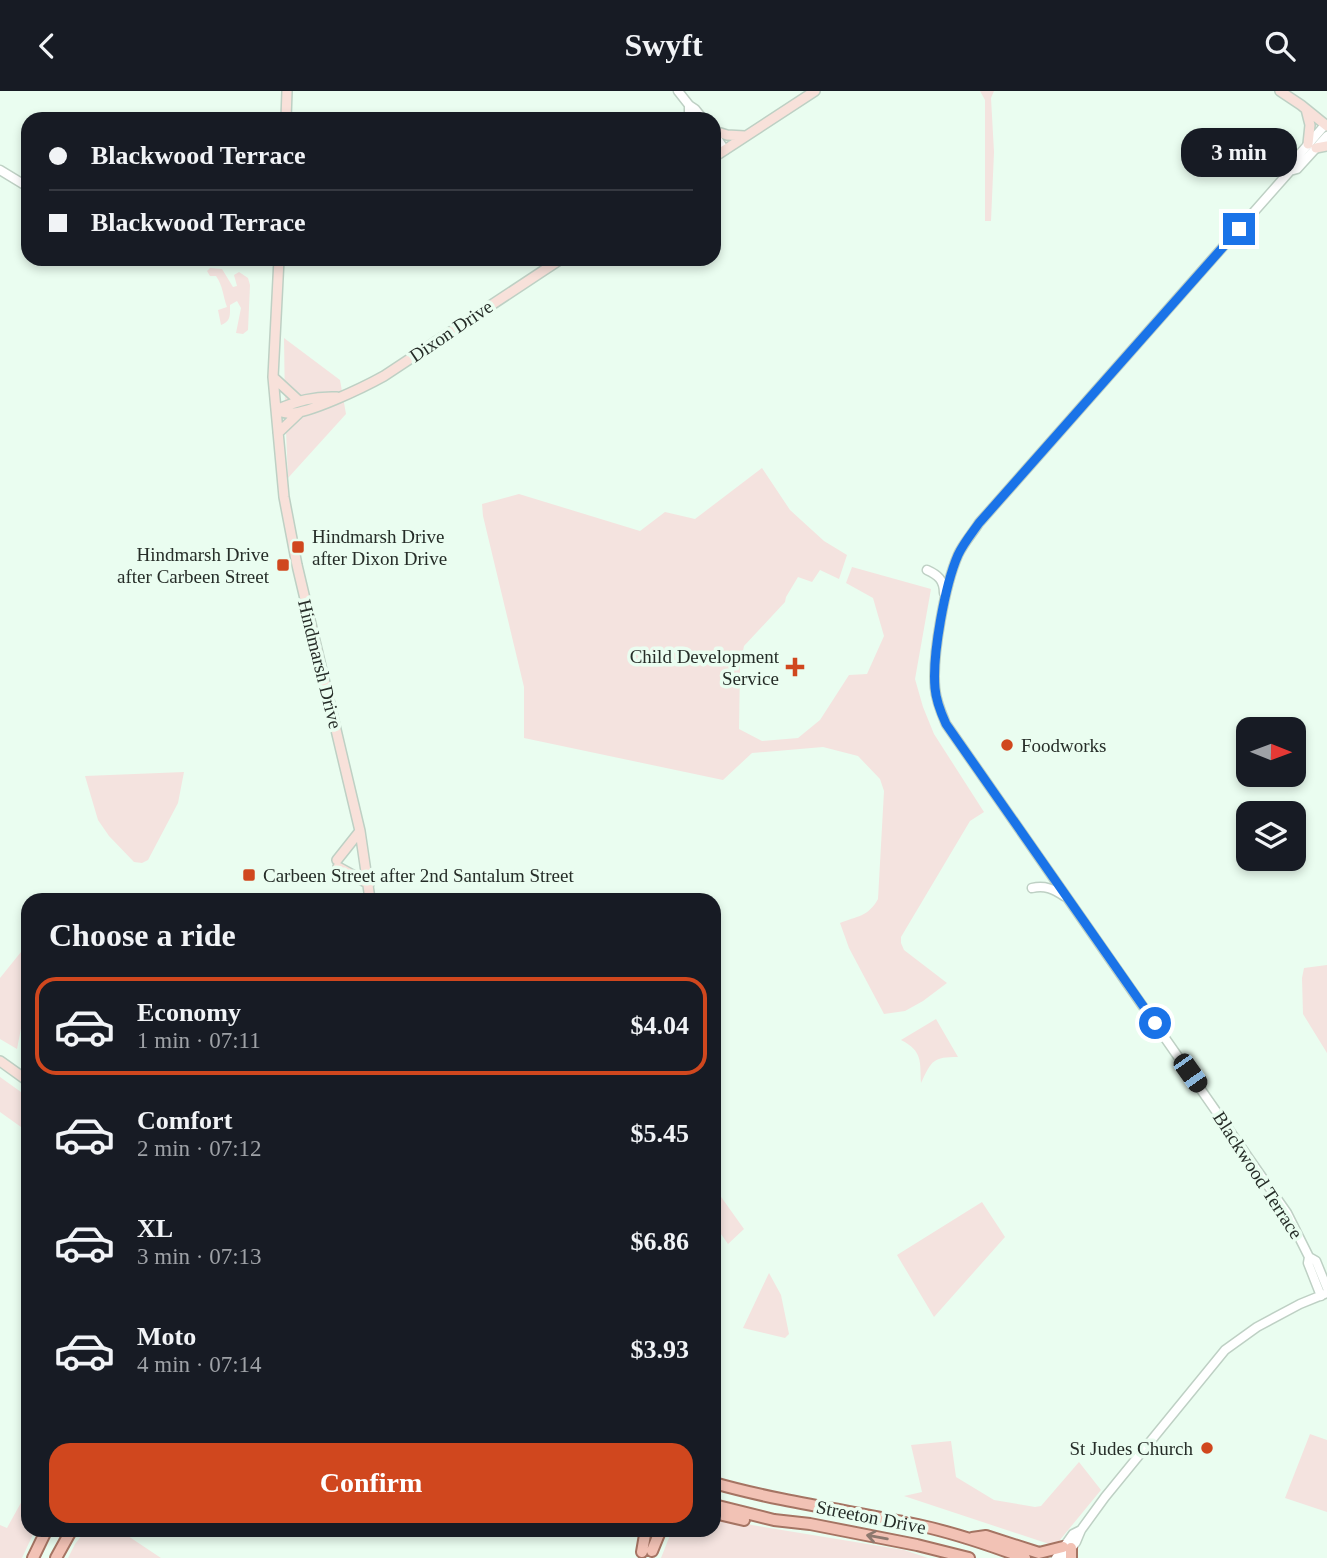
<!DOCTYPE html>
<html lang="en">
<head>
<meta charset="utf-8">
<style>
  :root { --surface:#171b24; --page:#242831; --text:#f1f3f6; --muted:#9ea1a6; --line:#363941; --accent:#d0471e }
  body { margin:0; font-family:Georgia,serif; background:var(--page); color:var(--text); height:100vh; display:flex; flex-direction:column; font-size:26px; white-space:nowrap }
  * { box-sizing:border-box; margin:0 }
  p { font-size:23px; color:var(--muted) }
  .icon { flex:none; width:38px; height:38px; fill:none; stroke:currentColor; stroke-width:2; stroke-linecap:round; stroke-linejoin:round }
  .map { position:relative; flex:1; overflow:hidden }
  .panel { position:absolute; left:21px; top:802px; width:700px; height:644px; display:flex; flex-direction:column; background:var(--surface); border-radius:21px; box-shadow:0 4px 10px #0003 }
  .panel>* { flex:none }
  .top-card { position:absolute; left:21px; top:21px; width:700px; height:154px; border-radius:21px; box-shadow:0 4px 10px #0003; display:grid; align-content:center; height:154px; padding:0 28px; background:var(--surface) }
  .needle { width:46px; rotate:91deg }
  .fabs { position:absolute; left:1236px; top:626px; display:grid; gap:14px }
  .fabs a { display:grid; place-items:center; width:70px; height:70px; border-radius:14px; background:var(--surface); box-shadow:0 4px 10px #0003; font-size:35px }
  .end { position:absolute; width:32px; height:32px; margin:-16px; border:9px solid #1a73e8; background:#fff; box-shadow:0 0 0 4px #fff }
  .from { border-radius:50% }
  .bubble { position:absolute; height:49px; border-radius:21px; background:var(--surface); box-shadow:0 4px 10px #0003; font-size:23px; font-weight:700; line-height:49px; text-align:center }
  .car { position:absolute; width:21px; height:42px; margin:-21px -10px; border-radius:9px; box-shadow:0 0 5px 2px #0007; background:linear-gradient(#222 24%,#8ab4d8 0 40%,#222 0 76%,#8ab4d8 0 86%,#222 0) }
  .top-card b { display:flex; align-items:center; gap:24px; height:66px; font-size:26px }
  .top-card b+b { border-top:2px solid var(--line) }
  .top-card i { width:18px; height:18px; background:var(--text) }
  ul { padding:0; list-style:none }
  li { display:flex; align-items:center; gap:21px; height:98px; margin:0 14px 10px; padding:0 14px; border:4px solid transparent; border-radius:21px }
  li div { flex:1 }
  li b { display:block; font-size:26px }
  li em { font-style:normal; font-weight:700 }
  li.on { border-color:var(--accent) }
  li>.icon { width:63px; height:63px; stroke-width:1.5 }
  h2 { padding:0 28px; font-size:32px; line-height:84px }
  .button { display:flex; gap:14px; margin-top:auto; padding:14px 28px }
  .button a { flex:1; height:80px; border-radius:21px; background:var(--accent); color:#fff; font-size:28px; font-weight:700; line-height:80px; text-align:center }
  header { display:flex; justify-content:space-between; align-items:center; height:91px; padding:0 28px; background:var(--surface); font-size:32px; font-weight:700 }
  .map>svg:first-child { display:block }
</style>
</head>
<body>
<header><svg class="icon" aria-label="back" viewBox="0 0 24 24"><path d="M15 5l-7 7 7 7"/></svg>Swyft<svg class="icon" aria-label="search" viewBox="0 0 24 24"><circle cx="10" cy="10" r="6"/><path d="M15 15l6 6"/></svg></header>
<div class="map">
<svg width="1327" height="1467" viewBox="0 0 1327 1467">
  <rect width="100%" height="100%" fill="#eafdf0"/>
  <path fill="#f4e3df" d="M 980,0 L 994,0 L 991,7 L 994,61 L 991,130 L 985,130 L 985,9 Z
    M 210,177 L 222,178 L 233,196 L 237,195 L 234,184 L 239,181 L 248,187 L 250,194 L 248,239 L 243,243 L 236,242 L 241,217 L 237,210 L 230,214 C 230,224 231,230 221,234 L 218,219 L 227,216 C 223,205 223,195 216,185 L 210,185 L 207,180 Z
    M 284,247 L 340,289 L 346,323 L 288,387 L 285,317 Z
    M 762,377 L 790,419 L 824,450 L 847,464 L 839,488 L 820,479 L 812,491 L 798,486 L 786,506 L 785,511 L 744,555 L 740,575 L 739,638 L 762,650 L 798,647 L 820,629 L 849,584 L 867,583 L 884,545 L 873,507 L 846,492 L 852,476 L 931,498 L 915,588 L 923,616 L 934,643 L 984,721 L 970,730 L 901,846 L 901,852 L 904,859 L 947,892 L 923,910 L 905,920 L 884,923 L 849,857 L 840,832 C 857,825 868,826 878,808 L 884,700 L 880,688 L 858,665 L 823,656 L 752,662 L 723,689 L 524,647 L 524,596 L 483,425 L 482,413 L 519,403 L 640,440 L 665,421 L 695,428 Z
    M 184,681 L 178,712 L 148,769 L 142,772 L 134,771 L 109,745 L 98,729 L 85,685 Z
    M 25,856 L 28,858 L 28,916 L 24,922 L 17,958 L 0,948 L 0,887 Z
    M 1327,874 L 1327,962 L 1303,923 L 1302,887 L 1304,877 Z
    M 936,928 L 958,966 C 933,966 932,969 921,992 C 920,971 923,960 901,949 Z
    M 0,986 L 28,1006 L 28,1041 L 0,1021 Z
    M 714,1096 L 744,1138 L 728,1153 L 714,1133 Z
    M 982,1111 L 1005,1146 L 934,1226 L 897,1164 Z
    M 769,1182 L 781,1204 L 789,1243 L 785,1247 L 743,1237 Z
    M 1310,1343 L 1327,1349 L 1327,1421 L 1285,1407 Z
    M 951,1350 L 956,1386 L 994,1409 L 1035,1416 L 1041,1415 L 1079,1371 L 1101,1399 L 1055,1455 L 904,1405 L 922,1401 L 911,1354 Z
    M 28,1399 L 28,1438 L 35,1439 L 22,1467 L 0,1467 L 0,1434 L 7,1437 Z
    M 714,1424 L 752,1434 L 904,1459 L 928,1467 L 661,1467 L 672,1439 L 714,1438 Z
    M 86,1439 L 119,1439 L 161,1467 L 68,1467 L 75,1453 Z"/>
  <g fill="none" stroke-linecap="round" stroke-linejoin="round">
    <defs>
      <path id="tertiary" d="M 678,0 L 689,14 L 695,18 L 703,28
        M 689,14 L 689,23 L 693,28
        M 714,43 L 725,59
        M 1327,45 L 1297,78 L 1290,80 L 979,432 C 972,443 963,453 958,464 C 945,494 932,564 935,597 C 936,610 941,621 946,633 L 1287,1122 L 1309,1166 L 1316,1170 L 1327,1197
        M 0,79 L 28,96
        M 1290,80 L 1291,73 L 1325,34
        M 927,479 C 938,484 944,489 944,502
        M 1032,797 C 1045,794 1053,798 1064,805
        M 1309,1166 L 1308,1172 L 1321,1205
        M 1056,1467 L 1073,1443 L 1081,1439
        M 1064,1467 L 1076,1451 L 1081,1439 L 1105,1406 L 1225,1259 L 1257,1236 L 1300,1213 L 1327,1202"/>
      <path id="secondary" d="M 1280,0 L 1301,14 L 1327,35
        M 1306,18 L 1310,34 L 1308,53
        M 286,28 L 287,0
        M 714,40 L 727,44 L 745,45
        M 1316,57 L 1327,55
        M 714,66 L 815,0
        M 279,168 L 273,286 L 284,406 L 297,474 L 360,740 L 370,808
        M 273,286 L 299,310
        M 276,319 C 279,320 283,322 287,322 C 305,325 366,295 384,285 L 561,168
        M 276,319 C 297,310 314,305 337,306
        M 278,342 L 299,322
        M 337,769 L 360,740
        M 338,776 L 369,793
        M 0,970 L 28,990"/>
      <path id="primary" d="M 714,1392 C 781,1411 850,1420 918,1434 C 955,1442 990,1454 1025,1467
        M 714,1414 L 774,1429 L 810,1433 L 917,1454 L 969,1467
        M 714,1422 L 744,1429
        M 972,1447 L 986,1445 L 1039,1462 L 1063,1456
        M 652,1460 L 661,1438
        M 642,1461 L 646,1438
        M 33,1467 L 47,1438
        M 56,1467 L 72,1438
        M 1071,1467 L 1071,1457"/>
    </defs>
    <use href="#tertiary" stroke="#bed0c4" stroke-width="11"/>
    <use href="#secondary" stroke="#bed0c4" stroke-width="12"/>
    <use href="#primary" stroke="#a57463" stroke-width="14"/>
    <use href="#tertiary" stroke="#fff" stroke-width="8"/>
    <use href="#secondary" stroke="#f8e1da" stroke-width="9"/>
    <use href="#primary" stroke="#f2c2b5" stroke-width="10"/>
  </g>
  <defs><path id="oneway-shaft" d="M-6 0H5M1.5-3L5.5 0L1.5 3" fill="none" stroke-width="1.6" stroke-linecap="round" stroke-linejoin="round" transform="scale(1.75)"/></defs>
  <use stroke="#8c786e" href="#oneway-shaft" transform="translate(877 1446) rotate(-170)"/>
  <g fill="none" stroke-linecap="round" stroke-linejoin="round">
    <path stroke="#1a73e8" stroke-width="9" d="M 1155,932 L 946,633 C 941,622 936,610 935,597 C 932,564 945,494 958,464 C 963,453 972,442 979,432 L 1239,138"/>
  </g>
  <g fill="#d0471e" stroke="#eafdf0" stroke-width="2.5">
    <rect x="291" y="449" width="14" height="14" rx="3.5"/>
    <rect x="276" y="467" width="14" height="14" rx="3.5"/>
    <path d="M791.5 565.5h7v7h7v7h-7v7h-7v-7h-7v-7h7z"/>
    <circle cx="1007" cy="654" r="7"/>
    <rect x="242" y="777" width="14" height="14" rx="3.5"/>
    <circle cx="1207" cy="1357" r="7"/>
  </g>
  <g text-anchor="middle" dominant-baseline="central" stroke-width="7" stroke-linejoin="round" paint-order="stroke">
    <g font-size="19" fill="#262d28" stroke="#eafdf0">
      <text transform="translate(451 240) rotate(-34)">Dixon Drive</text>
      <text transform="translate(320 573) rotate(76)">Hindmarsh Drive</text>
      <text transform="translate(1258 1084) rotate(57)">Blackwood Terrace</text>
      <text transform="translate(871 1426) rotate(11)">Streeton Drive</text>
    </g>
    <g font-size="19" fill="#262d28" stroke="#eafdf0" text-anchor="start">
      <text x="312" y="445">Hindmarsh Drive<tspan x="312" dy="22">after Dixon Drive</tspan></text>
      <text x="269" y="463" text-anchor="end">Hindmarsh Drive<tspan x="269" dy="22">after Carbeen Street</tspan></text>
      <text x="779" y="565" text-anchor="end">Child Development<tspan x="779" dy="22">Service</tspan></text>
      <text x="1021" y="654">Foodworks</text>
      <text x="263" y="784">Carbeen Street after 2nd Santalum Street</text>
      <text x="1193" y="1357" text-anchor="end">St Judes Church</text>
    </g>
  </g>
</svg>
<div class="fabs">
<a><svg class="needle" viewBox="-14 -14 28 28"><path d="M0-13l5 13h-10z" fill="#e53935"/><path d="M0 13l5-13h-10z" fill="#9ea1a6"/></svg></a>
<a><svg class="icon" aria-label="layers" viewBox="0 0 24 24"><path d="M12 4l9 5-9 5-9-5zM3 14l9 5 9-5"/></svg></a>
</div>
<i class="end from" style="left:1155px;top:932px"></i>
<i class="end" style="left:1239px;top:138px"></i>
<div class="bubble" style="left:1181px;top:37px;width:116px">3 min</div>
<i class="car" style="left:1190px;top:982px;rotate:145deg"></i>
<div class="top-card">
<b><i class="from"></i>Blackwood Terrace</b>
<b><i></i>Blackwood Terrace</b>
</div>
<section class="panel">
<h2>Choose a ride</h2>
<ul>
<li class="on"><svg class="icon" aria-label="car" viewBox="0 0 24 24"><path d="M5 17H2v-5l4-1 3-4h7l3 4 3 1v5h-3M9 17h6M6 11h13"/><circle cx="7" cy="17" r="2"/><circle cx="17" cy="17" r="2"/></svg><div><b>Economy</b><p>1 min · 07:11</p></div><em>$4.04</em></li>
<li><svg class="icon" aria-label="car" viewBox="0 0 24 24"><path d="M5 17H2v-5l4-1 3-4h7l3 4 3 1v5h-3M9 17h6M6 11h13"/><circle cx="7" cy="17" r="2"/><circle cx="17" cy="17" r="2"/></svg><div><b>Comfort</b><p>2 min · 07:12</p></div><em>$5.45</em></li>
<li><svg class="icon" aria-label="car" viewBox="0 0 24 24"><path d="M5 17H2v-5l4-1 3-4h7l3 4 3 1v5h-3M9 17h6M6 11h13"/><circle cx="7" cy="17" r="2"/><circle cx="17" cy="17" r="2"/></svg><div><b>XL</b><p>3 min · 07:13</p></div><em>$6.86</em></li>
<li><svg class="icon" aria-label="car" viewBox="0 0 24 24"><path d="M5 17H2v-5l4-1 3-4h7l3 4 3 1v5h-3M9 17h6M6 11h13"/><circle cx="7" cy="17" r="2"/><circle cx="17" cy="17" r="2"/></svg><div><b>Moto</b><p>4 min · 07:14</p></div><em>$3.93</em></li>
</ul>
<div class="button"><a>Confirm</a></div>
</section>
</div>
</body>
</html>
